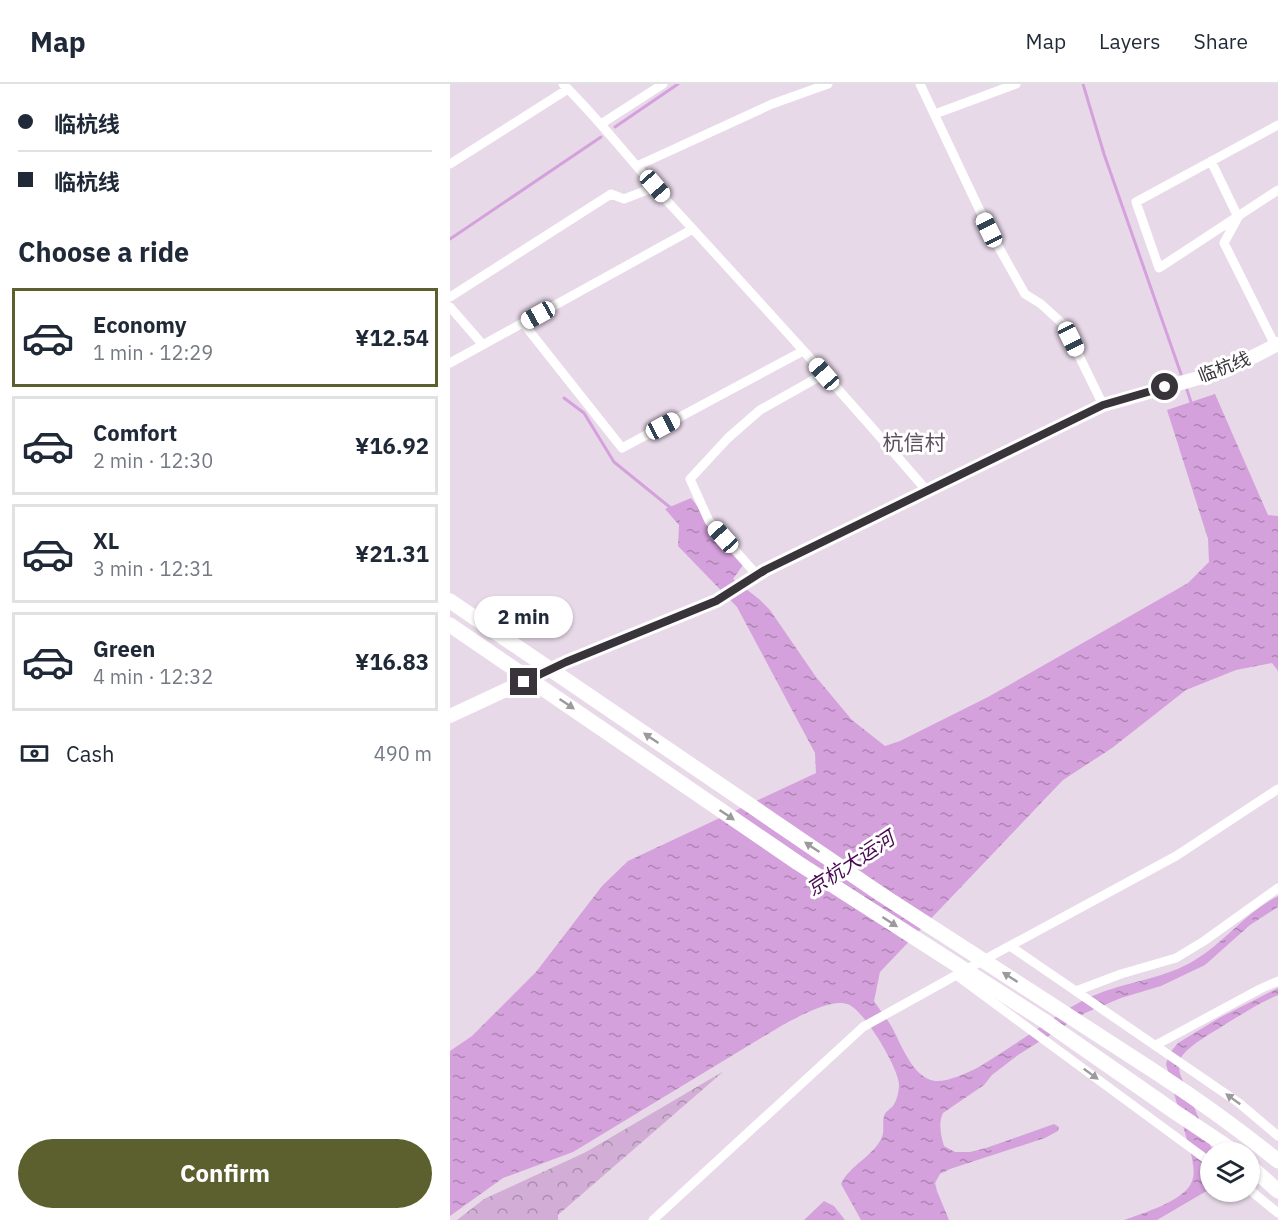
<!DOCTYPE html>
<html lang="en">
<head>
<meta charset="utf-8">
<style>
  :root { --surface:#fff; --page:#f6f6f7; --text:#1f2937; --muted:#747a83; --line:#e0e1e3; --accent:#5c602e }
  body { margin:0; font-family:"IBM Plex Sans","Noto Sans SC",sans-serif; background:var(--page); color:var(--text); height:100vh; display:flex; flex-direction:column; font-size:22px; white-space:nowrap }
  * { box-sizing:border-box; margin:0 }
  p { font-size:20px; color:var(--muted) }
  .icon { flex:none; width:33px; height:33px; fill:none; stroke:currentColor; stroke-width:2; stroke-linecap:round; stroke-linejoin:round }
  .map { position:relative; flex:1; overflow:hidden }
  .panel { display:flex; flex-direction:column; background:var(--surface); width:450px }
  .panel>* { flex:none }
  .hud { display:grid; align-content:center; height:132px; padding:0 18px; background:var(--surface) }
  .fabs { position:absolute; left:750px; top:1058px; display:grid; gap:12px }
  .fabs a { display:grid; place-items:center; width:60px; height:60px; border-radius:50%; background:var(--surface); box-shadow:0 2px 4px #0004; font-size:30px }
  .end { position:absolute; width:27px; height:27px; margin:-14px; border:8px solid #39343a; background:#fff; box-shadow:0 0 0 3px #fff }
  .from { border-radius:50% }
  .bubble { position:absolute; height:42px; border-radius:21px; background:var(--surface); box-shadow:0 2px 4px #0004; font-size:20px; font-weight:700; line-height:42px; text-align:center }
  .car { position:absolute; width:18px; height:36px; margin:-18px -9px; border-radius:8px; box-shadow:0 0 4px 2px #0007; background:linear-gradient(#fff 24%,#345 0 40%,#fff 0 76%,#345 0 86%,#fff 0) }
  .hud b { display:flex; align-items:center; gap:21px; height:57px; font-size:22px }
  .hud b+b { border-top:2px solid var(--line) }
  .hud i { width:15px; height:15px; background:var(--text) }
  ul { padding:0; list-style:none }
  li { display:flex; align-items:center; gap:18px; height:99px; margin:0 12px 9px; padding:0 6px; border:3px solid var(--line); border-radius:0px }
  li div { flex:1 }
  li b { display:block; font-size:22px }
  li em { font-style:normal; font-weight:700 }
  li.active { border-color:var(--accent) }
  li>.icon { width:54px; height:54px; stroke-width:1.5 }
  h2 { padding:0 18px; font-size:27px; line-height:72px }
  .pay { display:flex; align-items:center; gap:15px; height:66px; padding:0 18px; font-size:22px }
  .pay p { margin-inline-start:auto }
  .action { display:flex; gap:12px; margin-top:auto; padding:12px 18px }
  .action a { flex:1; height:69px; border-radius:36px; background:var(--accent); color:#fff; font-size:24px; font-weight:700; line-height:69px; text-align:center }
  header { display:flex; align-items:center; gap:36px; box-sizing:border-box; height:84px; padding:0 30px; background:var(--surface); border-bottom:2px solid var(--line) }
  header strong { font-size:28px }
  nav { display:flex; gap:33px; margin-inline-start:auto; font-size:21px }
  main { display:flex; flex:1; min-height:0 }
  .map>svg:first-child { display:block }
</style>
</head>
<body>
<header>
<strong>Map</strong>
<nav><a>Map</a><a>Layers</a><a>Share</a></nav>
</header>
<main>
<section class="panel">
<div class="hud">
<b><i class="from"></i>临杭线</b>
<b><i></i>临杭线</b>
</div>
<h2>Choose a ride</h2>
<ul>
<li class="active"><svg class="icon" aria-label="car" viewBox="0 0 24 24"><path d="M5 17H2v-5l4-1 3-4h7l3 4 3 1v5h-3M9 17h6M6 11h13"/><circle cx="7" cy="17" r="2"/><circle cx="17" cy="17" r="2"/></svg><div><b>Economy</b><p>1 min · 12:29</p></div><em>¥12.54</em></li>
<li><svg class="icon" aria-label="car" viewBox="0 0 24 24"><path d="M5 17H2v-5l4-1 3-4h7l3 4 3 1v5h-3M9 17h6M6 11h13"/><circle cx="7" cy="17" r="2"/><circle cx="17" cy="17" r="2"/></svg><div><b>Comfort</b><p>2 min · 12:30</p></div><em>¥16.92</em></li>
<li><svg class="icon" aria-label="car" viewBox="0 0 24 24"><path d="M5 17H2v-5l4-1 3-4h7l3 4 3 1v5h-3M9 17h6M6 11h13"/><circle cx="7" cy="17" r="2"/><circle cx="17" cy="17" r="2"/></svg><div><b>XL</b><p>3 min · 12:31</p></div><em>¥21.31</em></li>
<li><svg class="icon" aria-label="car" viewBox="0 0 24 24"><path d="M5 17H2v-5l4-1 3-4h7l3 4 3 1v5h-3M9 17h6M6 11h13"/><circle cx="7" cy="17" r="2"/><circle cx="17" cy="17" r="2"/></svg><div><b>Green</b><p>4 min · 12:32</p></div><em>¥16.83</em></li>
</ul>
<div class="pay"><svg class="icon" aria-label="cash" viewBox="0 0 24 24"><path d="M3 7h18v10H3z"/><circle cx="12" cy="12" r="2"/></svg>Cash<p>490 m</p></div>
<div class="action"><a>Confirm</a></div>
</section>
<div class="map">
<svg width="828" height="1136" viewBox="0 0 828 1136">
  <defs>
    <pattern id="park-crowns" width="20" height="18" patternUnits="userSpaceOnUse" patternTransform="scale(1.5)"><rect width="20" height="18" fill="#d2aed6"/><path d="M2 6a3 3 0 1 1 6 0M12 15a3 3 0 1 1 6 0" fill="none" stroke="#ab8eaf"/></pattern>
    <pattern id="water-ripples" width="26" height="14" patternUnits="userSpaceOnUse" patternTransform="scale(1.5)"><rect width="26" height="14" fill="#d5a1dc"/><path d="M2 4q2-2 4 0t4 0M15 11q2-2 4 0t4 0" fill="none" stroke="#ae84b3"/></pattern>
  </defs>
  <rect width="100%" height="100%" fill="#e8d9e9"/>
  <path fill="url(#park-crowns)" d="M 274,987 L 108,1131 L 108,1136 L 7,1136 L 34,1115 L 136,1068 Z"/>
  <path fill="url(#water-ripples)" d="M 765,310 L 818,431 L 828,432 L 828,587 L 822,579 L 786,586 L 736,606 L 662,664 L 613,696 L 430,888 L 424,917 C 429,925 435,932 440,940 C 451,958 461,993 485,997 C 498,998 517,989 529,983 C 550,970 570,957 590,943 C 610,930 628,917 650,909 C 681,897 716,894 745,876 C 775,858 796,828 828,812 L 828,823 L 800,841 L 755,881 L 711,902 L 671,914 L 635,929 L 568,971 L 542,991 L 534,1001 L 493,1029 C 488,1039 491,1052 494,1062 L 505,1068 L 520,1068 L 536,1064 L 604,1040 L 609,1043 L 608,1047 L 595,1054 L 500,1085 L 490,1090 L 485,1099 L 487,1107 L 499,1136 L 411,1136 L 391,1100 C 400,1081 422,1073 431,1055 C 435,1048 432,1040 434,1032 C 435,1028 440,1025 443,1022 C 447,1016 449,1007 449,1000 C 448,983 413,924 397,920 C 380,915 351,932 336,939 L 123,1068 L 53,1094 L 0,1132 L 0,967 L 22,952 L 86,888 L 152,802 L 178,777 L 366,689 L 365,669 L 287,523 L 228,462 L 229,441 L 215,425 L 241,414 L 293,481 L 283,495 L 309,515 L 320,526 L 366,593 L 402,636 L 435,662 L 450,657 L 538,613 L 738,499 L 759,478 L 758,455 L 717,326 Z
    M 828,904 L 828,911 C 809,919 792,930 774,941 C 761,950 742,959 732,972 C 728,978 729,984 730,990 L 761,1063 L 765,1068 L 760,1068 L 760,1105 L 707,1136 L 674,1136 C 693,1129 735,1117 742,1097 C 745,1089 743,1082 742,1074 L 716,980 L 719,970 L 728,959 L 769,934 Z
    M 374,1117 L 384,1122 L 395,1136 L 354,1136 Z"/>
  <g fill="none" stroke-linecap="round" stroke-linejoin="round">
    <path stroke="#d5a1dc" stroke-width="3" d="M 633,0 L 654,70 L 731,290
      M 165,43 L 228,0
      M 0,155 L 151,53
      M 737,306 L 742,321
      M 114,314 L 134,329 L 164,378 L 222,425"/>
    <path stroke="#fff" stroke-width="9" d="M 113,0 C 151,37 183,80 219,119 C 306,214 393,309 477,407
      M 470,0 L 539,146 L 575,210 L 591,220 L 614,241 L 653,321
      M 485,30 L 566,0
      M 151,40 L 213,0
      M 828,41 L 686,118 L 709,184 L 828,106
      M 761,77 L 788,133 L 774,159 L 825,261
      M 0,80 L 118,5
      M 187,82 L 322,20 L 378,0
      M 0,213 L 161,110 L 174,115 L 205,103
      M 0,223 L 33,261
      M 73,239 L 172,364 L 353,267
      M 0,279 L 243,145
      M 307,491 L 259,437 L 240,395 L 278,354 L 310,326 L 374,290
      M 560,862 L 789,1019 L 828,1052
      M 506,891 L 760,1078
      M 626,907 L 671,890 L 726,874 L 754,857 L 828,804
      M 706,961 L 810,905 L 828,897
      M 800,1106 L 828,1129
      M 203,1136 L 413,943 L 519,884 L 726,772 L 828,705"/>
    <path stroke="#fff" stroke-width="14" d="M 0,632 L 116,578 L 266,517 L 315,486 L 653,321 L 777,286 L 828,260"/>
    <path stroke="#fff" stroke-width="15" d="M 0,517 L 432,811 L 710,991 C 751,1018 790,1046 828,1077
      M 0,541 L 348,779 L 593,936 L 725,1028 L 785,1068
      M 800,1082 L 828,1107"/>
  </g>
  <defs><path id="oneway-solid" d="M-6-.8H1V-3.2L6.5 0L1 3.2V.8H-6Z" transform="scale(1.5)"/></defs>
  <g fill="#9c9a9c">
    <use href="#oneway-solid" transform="translate(117 620) rotate(34)"/>
    <use href="#oneway-solid" transform="translate(201 654) rotate(-146)"/>
    <use href="#oneway-solid" transform="translate(277 731) rotate(34)"/>
    <use href="#oneway-solid" transform="translate(362 763) rotate(-146)"/>
    <use href="#oneway-solid" transform="translate(440 838) rotate(33)"/>
    <use href="#oneway-solid" transform="translate(560 893) rotate(-147)"/>
    <use href="#oneway-solid" transform="translate(641 990) rotate(36)"/>
    <use href="#oneway-solid" transform="translate(783 1015) rotate(-144)"/>
  </g>
  <g fill="none" stroke-linecap="round" stroke-linejoin="round">
    <path stroke="#39343a" stroke-width="8" d="M 74,598 L 116,578 L 266,517 L 315,486 L 653,321 L 715,303"/>
  </g>
  <g text-anchor="middle" dominant-baseline="central" stroke-width="6" stroke-linejoin="round" paint-order="stroke">
    <g font-size="18" fill="#39343a" stroke="#fff">
      <text transform="translate(774 283) rotate(-21)">临杭线</text>
    </g>
    <g font-size="20" font-style="italic" fill="#4a0852" stroke="#fff">
      <text transform="translate(400 779) rotate(-33)">京杭大运河</text>
    </g>
    <g font-size="21" fill="#5c505e" stroke="#fff">
      <text x="464" y="358">杭信村</text>
    </g>
  </g>
</svg>
<div class="fabs">
<a><svg class="icon" aria-label="layers" viewBox="0 0 24 24"><path d="M12 4l9 5-9 5-9-5zM3 14l9 5 9-5"/></svg></a>
</div>
<i class="end from" style="left:715px;top:303px"></i>
<i class="end" style="left:74px;top:598px"></i>
<div class="bubble" style="left:24px;top:512px;width:99px">2 min</div>
<i class="car" style="left:205px;top:102px;rotate:139deg"></i>
<i class="car" style="left:539px;top:146px;rotate:334deg"></i>
<i class="car" style="left:88px;top:231px;rotate:241deg"></i>
<i class="car" style="left:621px;top:255px;rotate:154deg"></i>
<i class="car" style="left:374px;top:290px;rotate:319deg"></i>
<i class="car" style="left:213px;top:342px;rotate:62deg"></i>
<i class="car" style="left:273px;top:453px;rotate:318deg"></i>
</div>
</main>
</body>
</html>
